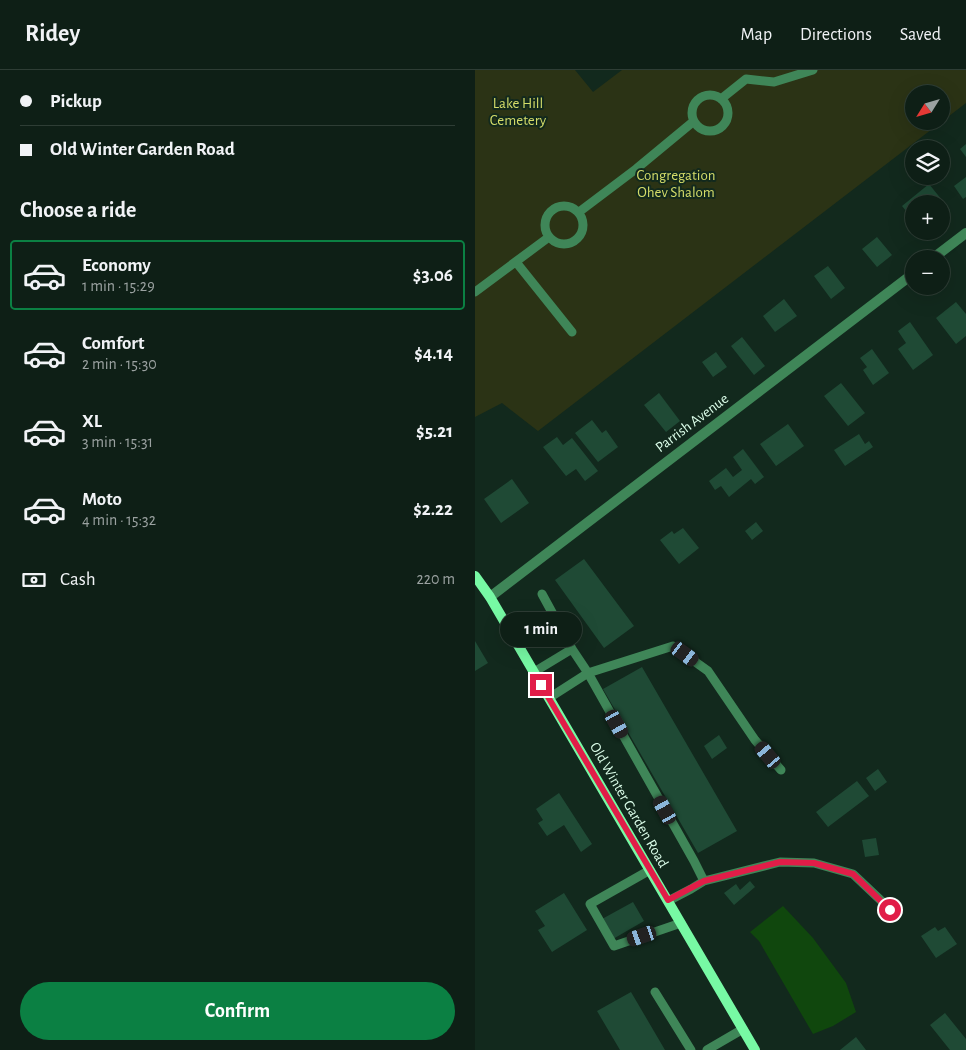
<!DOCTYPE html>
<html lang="en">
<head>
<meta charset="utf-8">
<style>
  :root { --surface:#0e1f16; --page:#17271f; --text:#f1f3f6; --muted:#9ba2a1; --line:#2e3d35; --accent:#0b8043 }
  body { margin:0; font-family:"Alegreya Sans",sans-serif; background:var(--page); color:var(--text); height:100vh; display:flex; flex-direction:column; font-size:19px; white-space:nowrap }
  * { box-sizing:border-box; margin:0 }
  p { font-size:16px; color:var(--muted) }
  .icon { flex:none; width:28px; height:28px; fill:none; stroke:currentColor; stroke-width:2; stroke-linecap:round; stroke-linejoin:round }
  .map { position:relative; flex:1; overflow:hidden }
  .panel { display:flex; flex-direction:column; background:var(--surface); width:475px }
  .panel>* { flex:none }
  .banner { display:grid; align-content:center; height:110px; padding:0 20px; background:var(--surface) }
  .needle { width:32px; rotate:233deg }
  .controls { position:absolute; left:430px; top:15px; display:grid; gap:10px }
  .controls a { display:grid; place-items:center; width:45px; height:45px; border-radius:50%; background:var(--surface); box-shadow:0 5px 20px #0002,0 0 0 1px var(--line); font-size:25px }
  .end { position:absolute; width:22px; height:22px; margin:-11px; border:6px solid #e11d48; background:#fff; box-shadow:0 0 0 2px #fff }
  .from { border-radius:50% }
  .bubble { position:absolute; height:35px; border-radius:18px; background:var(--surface); box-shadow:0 5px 20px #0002,0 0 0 1px var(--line); font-size:16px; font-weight:700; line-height:35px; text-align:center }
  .car { position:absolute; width:15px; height:30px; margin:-15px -8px; border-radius:6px; box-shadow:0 0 4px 1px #0007; background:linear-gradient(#222 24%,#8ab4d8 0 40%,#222 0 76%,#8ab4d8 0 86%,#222 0) }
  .banner b { display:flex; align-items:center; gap:18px; height:48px; font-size:19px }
  .banner b+b { border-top:1px solid var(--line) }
  .banner i { width:12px; height:12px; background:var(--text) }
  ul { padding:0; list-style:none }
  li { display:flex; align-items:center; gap:15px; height:70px; margin:0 10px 8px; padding:0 10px; border:2px solid transparent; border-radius:5px }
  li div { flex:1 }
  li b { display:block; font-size:19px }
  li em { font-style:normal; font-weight:700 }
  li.current { border-color:var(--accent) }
  li>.icon { width:45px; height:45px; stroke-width:1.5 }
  h2 { padding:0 20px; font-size:22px; line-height:60px }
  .pay { display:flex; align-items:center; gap:12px; height:55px; padding:0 20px; font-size:19px }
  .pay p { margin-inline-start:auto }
  .action { display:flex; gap:10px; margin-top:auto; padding:10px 20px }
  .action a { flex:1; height:58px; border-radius:30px; background:var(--accent); color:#fff; font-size:20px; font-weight:700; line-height:58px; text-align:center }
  header { display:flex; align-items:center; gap:30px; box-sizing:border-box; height:70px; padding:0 25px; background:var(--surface); border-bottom:1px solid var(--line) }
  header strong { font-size:24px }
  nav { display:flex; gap:28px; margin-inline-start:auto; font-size:18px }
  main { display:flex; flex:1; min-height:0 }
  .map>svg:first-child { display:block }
</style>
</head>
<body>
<header>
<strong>Ridey</strong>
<nav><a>Map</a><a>Directions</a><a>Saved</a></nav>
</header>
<main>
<section class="panel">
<div class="banner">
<b><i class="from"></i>Pickup</b>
<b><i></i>Old Winter Garden Road</b>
</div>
<h2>Choose a ride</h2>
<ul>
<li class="current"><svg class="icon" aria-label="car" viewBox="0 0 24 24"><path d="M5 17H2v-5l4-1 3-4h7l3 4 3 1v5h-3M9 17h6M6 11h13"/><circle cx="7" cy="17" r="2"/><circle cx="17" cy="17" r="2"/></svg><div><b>Economy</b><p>1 min · 15:29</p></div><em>$3.06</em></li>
<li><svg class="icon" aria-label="car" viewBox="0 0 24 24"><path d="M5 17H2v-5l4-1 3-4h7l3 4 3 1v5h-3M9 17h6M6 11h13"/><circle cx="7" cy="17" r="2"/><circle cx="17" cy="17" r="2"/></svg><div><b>Comfort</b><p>2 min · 15:30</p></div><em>$4.14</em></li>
<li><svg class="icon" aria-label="car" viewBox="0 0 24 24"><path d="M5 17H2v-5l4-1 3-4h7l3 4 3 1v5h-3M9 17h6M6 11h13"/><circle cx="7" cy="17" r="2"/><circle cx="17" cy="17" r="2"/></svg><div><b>XL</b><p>3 min · 15:31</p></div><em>$5.21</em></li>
<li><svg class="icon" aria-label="car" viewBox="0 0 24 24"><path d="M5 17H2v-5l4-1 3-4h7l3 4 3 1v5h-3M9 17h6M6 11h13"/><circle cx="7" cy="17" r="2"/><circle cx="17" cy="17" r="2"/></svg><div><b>Moto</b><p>4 min · 15:32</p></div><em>$2.22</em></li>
</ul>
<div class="pay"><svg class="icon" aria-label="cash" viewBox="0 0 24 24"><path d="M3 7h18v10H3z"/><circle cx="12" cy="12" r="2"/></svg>Cash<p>220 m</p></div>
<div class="action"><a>Confirm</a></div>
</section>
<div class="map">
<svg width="491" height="980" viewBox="0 0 491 980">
  <rect width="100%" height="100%" fill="#12291d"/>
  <path fill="#2b3315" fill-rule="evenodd" d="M 0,0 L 100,0 L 118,22 L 147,0 L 491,0 L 491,33 L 63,361 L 27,333 L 0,347 ZM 439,24 L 466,24 L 466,51 L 439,51 Z"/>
  <path fill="#10470d" d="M 308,836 L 338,868 L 371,913 L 381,942 L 358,956 L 338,964 L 284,871 L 275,862 Z"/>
  <path fill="#1f4a35" d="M 491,74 L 491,87 L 485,79 Z
    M 491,107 L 491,127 L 488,129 L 479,116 Z
    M 454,114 L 475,140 L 466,147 L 466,134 L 439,134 L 439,151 L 427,136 Z
    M 402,167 L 417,185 L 402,197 L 387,179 Z
    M 353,196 L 370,218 L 356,229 L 339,206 Z
    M 309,229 L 322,246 L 300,262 L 288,246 Z
    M 481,232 L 491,244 L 491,266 L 481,274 L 461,248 Z
    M 435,252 L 458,285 L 438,300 L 423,279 L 431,273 L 423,261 Z
    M 267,267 L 290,296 L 279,305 L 256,276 Z
    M 397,279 L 414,303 L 398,315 L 388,300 L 392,297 L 385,288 Z
    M 241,282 L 252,297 L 238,307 L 227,292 Z
    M 366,313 L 390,343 L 373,356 L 349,326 Z
    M 184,323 L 205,351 L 191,362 L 169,335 Z
    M 117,350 L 127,363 L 131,360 L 143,377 L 123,392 L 100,363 Z
    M 313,354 L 329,376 L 301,396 L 285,374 Z
    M 384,364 L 390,374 L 394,371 L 398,377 L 370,396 L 359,380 Z
    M 82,367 L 88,375 L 97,368 L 123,401 L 110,411 L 101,399 L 91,406 L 68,377 Z
    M 268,379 L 289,407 L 280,414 L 276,409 L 254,427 L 246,416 L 240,420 L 234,411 L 251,398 L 258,407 L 267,400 L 258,387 Z
    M 37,409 L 54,433 L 26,453 L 9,429 Z
    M 281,452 L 288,461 L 277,470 L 270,461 Z
    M 208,458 L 224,478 L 204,494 L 185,470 L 197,461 L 199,464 Z
    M 109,489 L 159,556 L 129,578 L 80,510 Z
    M 0,571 L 13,593 L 0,601 Z
    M 167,597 L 262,761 L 223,783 L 128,619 Z
    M 244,665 L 252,678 L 237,689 L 229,676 Z
    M 403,699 L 412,712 L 400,721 L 391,708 Z
    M 382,711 L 394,726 L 353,757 L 341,742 Z
    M 84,723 L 117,774 L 106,782 L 89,755 L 72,766 L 63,753 L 68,750 L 61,739 Z
    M 401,768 L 404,785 L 390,787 L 387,770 Z
    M 275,811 L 280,817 L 259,835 L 249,823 L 261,814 L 265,820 Z
    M 89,823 L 112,860 L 77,882 L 63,860 L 70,856 L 60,841 Z
    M 158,832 L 169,851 L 138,869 L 127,849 Z
    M 460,857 L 463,861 L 470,857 L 482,874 L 461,888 L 446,866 Z
    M 156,922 L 190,980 L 145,980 L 122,941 Z
    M 470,943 L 491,969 L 491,980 L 475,980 L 455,955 Z
    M 381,967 L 391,980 L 365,980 Z"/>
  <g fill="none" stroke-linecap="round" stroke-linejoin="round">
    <path stroke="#3f8658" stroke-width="9" d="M217 43a18 18 0 1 1 36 0a18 18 0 1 1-36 0Z
      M 246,29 L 271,9 L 299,12 L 338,0
      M70 155a19 19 0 1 1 38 0a19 19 0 1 1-38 0Z
      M 104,142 L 161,99 L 219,51
      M 41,192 L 97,262
      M 0,222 L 74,167
      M 67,524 L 97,579
      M 59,602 L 97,579 L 113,603 L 198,576 L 233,601 L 280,670 L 306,700
      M 74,628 L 113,603 L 219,791 L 229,811 L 216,819 L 193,831
      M 175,800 L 115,834 L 139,876 L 206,853
      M 229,811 L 305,792 L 339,793 L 378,804 L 415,839
      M 180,922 L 216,980
      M 232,980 L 268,959"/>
    <path stroke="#3f8658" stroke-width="10" d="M 457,189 L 491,163
      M 15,527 L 439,203"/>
    <path stroke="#77f9a4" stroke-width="10" d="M 0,506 L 15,527 L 50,587 L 280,980"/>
  </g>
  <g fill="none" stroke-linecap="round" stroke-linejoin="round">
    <path stroke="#e11d48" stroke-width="6" d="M 66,615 L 193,830 L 229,811 L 305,792 L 339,793 L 378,804 L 415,840"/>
  </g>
  <g text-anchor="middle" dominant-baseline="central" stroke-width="4" stroke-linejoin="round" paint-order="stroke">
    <g font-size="15" fill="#d4dc69" stroke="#12291d">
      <text x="43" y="33">Lake Hill<tspan x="43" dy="17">Cemetery</tspan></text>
      <text x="201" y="105">Congregation<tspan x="201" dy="17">Ohev Shalom</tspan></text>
    </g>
    <g font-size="15" fill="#dcfeea" stroke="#12291d">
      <text transform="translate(217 353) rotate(-37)">Parrish Avenue</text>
      <text transform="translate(154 735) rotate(60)">Old Winter Garden Road</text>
    </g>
  </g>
</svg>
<div class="controls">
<a><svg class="needle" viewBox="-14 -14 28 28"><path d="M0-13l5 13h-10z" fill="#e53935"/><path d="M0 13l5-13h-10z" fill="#9ba2a1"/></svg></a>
<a><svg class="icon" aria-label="layers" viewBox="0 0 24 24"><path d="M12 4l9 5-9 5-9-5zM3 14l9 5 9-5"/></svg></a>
<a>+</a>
<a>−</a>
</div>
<i class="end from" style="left:415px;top:840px"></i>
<i class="end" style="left:66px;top:615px"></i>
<div class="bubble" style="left:25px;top:542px;width:82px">1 min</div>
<i class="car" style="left:210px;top:584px;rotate:126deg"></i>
<i class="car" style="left:142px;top:654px;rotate:151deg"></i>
<i class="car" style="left:293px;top:685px;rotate:320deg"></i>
<i class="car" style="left:190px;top:740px;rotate:331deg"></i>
<i class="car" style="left:167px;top:866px;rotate:251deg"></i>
</div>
</main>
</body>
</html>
